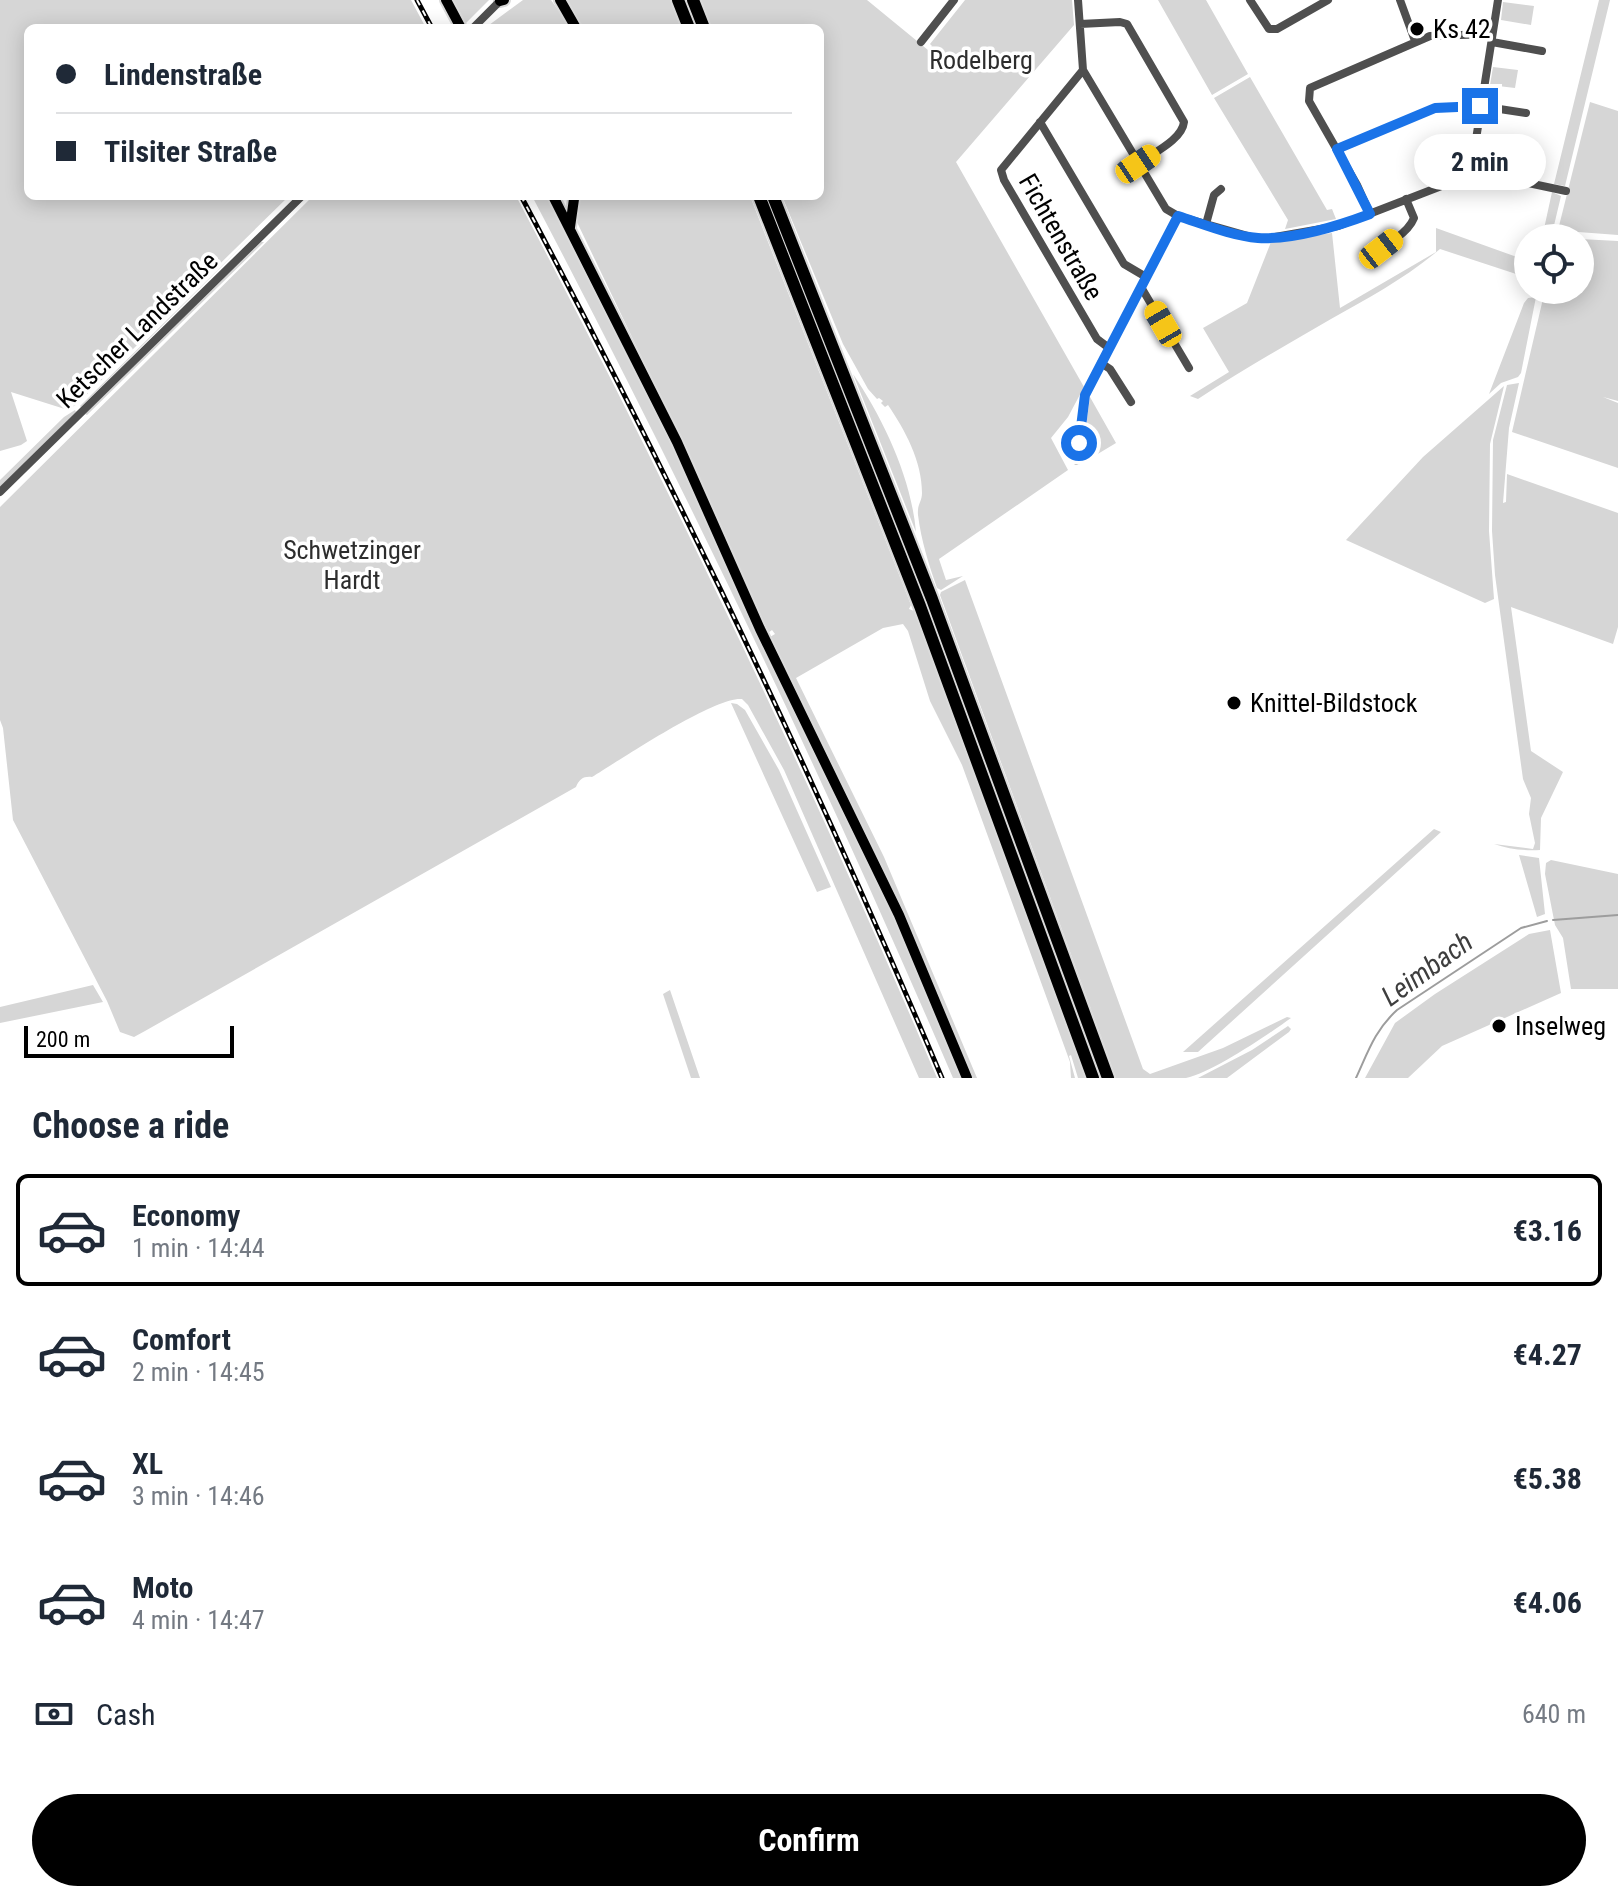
<!DOCTYPE html>
<html lang="en">
<head>
<meta charset="utf-8">
<style>
  :root { --surface:#fff; --page:#f2f2f3; --text:#1f2937; --muted:#747a83; --line:#e0e1e3; --accent:#000 }
  body { margin:0; font-family:"Roboto Condensed",sans-serif; background:var(--page); color:var(--text); height:100vh; display:flex; flex-direction:column; font-size:30px; white-space:nowrap }
  * { box-sizing:border-box; margin:0 }
  p { font-size:26px; color:var(--muted) }
  .icon { flex:none; width:44px; height:44px; fill:none; stroke:currentColor; stroke-width:2; stroke-linecap:round; stroke-linejoin:round }
  .map { position:relative; height:1078px; overflow:hidden }
  .drawer { display:flex; flex-direction:column; background:var(--surface); flex:1 }
  .drawer>* { flex:none }
  .guide { position:absolute; left:24px; top:24px; width:800px; height:176px; border-radius:12px; box-shadow:0 4px 20px #0003; display:grid; align-content:center; height:176px; padding:0 32px; background:var(--surface) }
  .fabs { position:absolute; left:1514px; top:224px; display:grid; gap:16px }
  .fabs a { display:grid; place-items:center; width:80px; height:80px; border-radius:50%; background:var(--surface); box-shadow:0 4px 20px #0003; font-size:40px }
  .scale { position:absolute; left:24px; bottom:20px; width:210px; box-sizing:border-box; padding-left:8px; border:4px solid #000; border-top:0; font-size:22px; line-height:28px; white-space:nowrap; color:#000; -webkit-text-stroke:6px #fff; paint-order:stroke }
  .end { position:absolute; width:36px; height:36px; margin:-18px; border:10px solid #1a73e8; background:#fff; box-shadow:0 0 0 4px #fff }
  .from { border-radius:50% }
  .bubble { position:absolute; height:56px; border-radius:28px; background:var(--surface); box-shadow:0 4px 20px #0003; font-size:26px; font-weight:700; line-height:56px; text-align:center }
  .car { position:absolute; width:24px; height:48px; margin:-24px -12px; border-radius:10px; box-shadow:0 0 6px 2px #0007; background:linear-gradient(#f5c518 24%,#345 0 40%,#f5c518 0 76%,#345 0 86%,#f5c518 0) }
  .guide b { display:flex; align-items:center; gap:28px; height:76px; font-size:30px }
  .guide b+b { border-top:2px solid var(--line) }
  .guide i { width:20px; height:20px; background:var(--text) }
  ul { padding:0; list-style:none }
  li { display:flex; align-items:center; gap:24px; height:112px; margin:0 16px 12px; padding:0 16px; border:4px solid transparent; border-radius:12px }
  li div { flex:1 }
  li b { display:block; font-size:30px }
  li em { font-style:normal; font-weight:700 }
  li.on { border-color:var(--accent) }
  li>.icon { width:72px; height:72px; stroke-width:1.5 }
  h2 { padding:0 32px; font-size:36px; line-height:96px }
  .pay { display:flex; align-items:center; gap:20px; height:88px; padding:0 32px; font-size:30px }
  .pay p { margin-inline-start:auto }
  .button { display:flex; gap:16px; margin-top:auto; padding:16px 32px }
  .button a { flex:1; height:92px; border-radius:48px; background:var(--accent); color:#fff; font-size:32px; font-weight:700; line-height:92px; text-align:center }
  .map>svg:first-child { display:block }
</style>
</head>
<body>
<div class="map">
<svg width="1618" height="1078" viewBox="0 0 1618 1078">
  <rect width="100%" height="100%" fill="#fff"/>
  <path fill="#d6d6d6" d="M 0,0 L 411,0 L 426,28 L 28,28 L 28,196 L 289,196 L 76,405 L 68,410 L 11,392 L 27,441 L 21,445 L 0,451 Z
    M 450,0 L 489,0 L 465,24 Z
    M 523,0 L 551,0 L 571,28 L 485,28 Z
    M 564,0 L 670,0 L 681,28 L 581,28 Z
    M 701,0 L 867,0 L 928,50 L 932,46 L 930,44 L 965,0 L 1072,0 L 1074,25 L 956,162 L 1084,387 L 1068,417 L 1051,438 L 1068,470 L 939,559 L 946,580 L 963,576 L 941,590 L 937,588 C 929,565 921,540 918,515 C 917,504 922,502 922,493 C 922,461 905,430 888,405 L 885,407 L 881,403 L 883,401 L 879,398 L 877,399 L 868,389 L 843,344 L 782,196 L 820,196 L 820,28 L 712,28 Z
    M 1158,0 L 1206,0 L 1248,74 L 1212,95 Z
    M 1599,0 L 1610,0 L 1565,186 L 1554,184 Z
    M 1503,2 L 1534,6 L 1531,25 L 1501,20 Z
    M 1493,67 L 1518,70 L 1515,88 L 1490,85 Z
    M 1250,77 L 1327,210 L 1332,209 L 1336,219 L 1285,229 L 1288,220 L 1214,98 Z
    M 1590,102 L 1618,111 L 1618,235 L 1565,231 L 1559,226 Z
    M 1552,192 L 1561,196 L 1551,238 L 1542,238 Z
    M 313,196 L 516,196 C 668,484 810,778 937,1078 L 919,1078 L 784,770 L 748,705 L 742,699 C 715,696 620,760 592,777 C 584,776 579,779 576,787 L 145,1031 L 134,1037 L 120,1032 L 107,1001 L 13,820 L 3,728 L 0,720 L 0,507 Z
    M 532,196 L 547,196 L 634,361 L 888,901 L 963,1078 L 953,1078 C 824,778 684,485 532,196 Z
    M 582,196 L 750,196 L 911,605 L 909,609 L 914,611 L 934,665 L 1086,1078 L 1078,1078 L 1071,1055 L 1069,1056 L 1075,1078 L 1071,1078 L 1070,1062 L 962,765 L 930,701 L 908,631 L 903,624 L 883,628 L 796,678 L 884,857 L 977,1078 L 971,1078 L 773,647 L 770,637 L 775,634 L 772,630 L 768,633 L 762,624 L 663,402 L 576,220 L 578,203 Z
    M 1436,228 L 1528,261 L 1528,278 L 1440,249 C 1407,277 1369,298 1331,319 C 1286,345 1242,370 1198,399 L 1190,396 L 1229,372 L 1203,328 L 1247,303 L 1271,242 L 1332,233 L 1340,308 L 1436,252 Z
    M 259,229 L 81,407 L 80,406 Z
    M 1580,239 L 1618,241 L 1618,401 L 1603,397 L 1618,403 L 1618,468 L 1512,432 L 1545,290 L 1580,290 Z
    M 261,242 L 264,242 L 87,415 L 85,414 Z
    M 1536,297 L 1521,373 L 1518,377 L 1501,383 L 1489,394 L 1524,303 L 1528,298 Z
    M 853,374 C 884,420 911,477 916,532 Z
    M 1519,383 L 1509,428 L 1503,503 L 1506,502 L 1507,474 L 1618,513 L 1618,627 L 1613,644 L 1511,607 L 1531,751 L 1563,772 L 1541,818 L 1540,850 C 1525,851 1508,849 1494,844 L 1533,849 L 1535,843 L 1529,814 L 1531,798 L 1523,779 L 1511,692 L 1495,575 L 1492,531 L 1493,440 L 1507,385 Z
    M 1504,386 L 1490,444 L 1489,531 L 1494,599 L 1485,603 L 1346,540 L 1423,457 Z
    M 1090,397 L 1116,443 L 1081,464 Z
    M 75,410 L 76,412 L 0,487 L 0,480 L 64,417 Z
    M 965,580 L 1143,1069 L 1150,1074 L 1223,1048 L 1287,1017 L 1291,1018 C 1269,1034 1212,1073 1186,1078 C 1165,1078 1138,1078 1116,1078 L 940,595 L 941,592 Z
    M 731,703 L 737,704 L 745,710 L 779,770 L 831,887 L 817,892 Z
    M 1009,819 L 1103,1078 L 1098,1078 L 1005,820 Z
    M 1434,829 L 1441,832 L 1198,1052 L 1183,1052 Z
    M 1519,855 L 1539,858 L 1545,914 L 1537,917 Z
    M 1551,860 L 1618,874 L 1618,989 L 1571,989 L 1563,938 L 1555,925 L 1545,874 L 1546,863 Z
    M 1550,930 L 1561,993 L 1442,1046 L 1408,1078 L 1365,1078 L 1395,1023 L 1435,994 L 1529,934 Z
    M 93,985 L 103,1002 L 0,1023 L 0,1007 Z
    M 670,990 L 700,1078 L 691,1078 L 663,994 Z
    M 1288,1026 L 1291,1029 L 1289,1032 L 1227,1078 L 1198,1078 L 1252,1050 Z"/>
  <g fill="none" stroke-linecap="round" stroke-linejoin="round">
    <path stroke="#9d9d9d" stroke-width="2" d="M 1553,920 L 1618,915
      M 1356,1078 C 1368,1052 1375,1030 1397,1010 L 1521,928 L 1547,921"/>
    <defs>
      <path id="major" d="M 446,0 L 461,28
        M 560,0 L 576,28
        M 500,1 L 504,0
        M 553,196 L 677,442 L 760,629 L 899,915 L 967,1078
        M 570,227 L 574,199"/>
      <path id="highway" d="M 678,0 L 689,28
        M 693,0 L 704,28
        M 759,196 L 920,606 L 1093,1078
        M 773,196 L 932,599 L 1108,1078"/>
    </defs>
    <use href="#major" stroke="#dbdbdb" stroke-width="14"/>
    <use href="#highway" stroke="#dbdbdb" stroke-width="16"/>
    <path stroke="#4f4f4f" stroke-width="8" d="M 1078,0 L 1083,70 L 1166,209 L 1178,216 L 1255,238 L 1269,238 L 1338,226 L 1457,180 L 1471,171 L 1498,0
      M 1250,0 L 1269,29 L 1277,29 L 1328,0
      M 1400,0 L 1415,41
      M 1080,24 L 1120,22 L 1127,24 L 1184,122 C 1182,140 1153,153 1138,164
      M 473,28 L 501,0
      M 921,42 L 954,0
      M 1492,42 L 1542,51
      M 1083,70 L 1001,170 L 1004,180 L 1097,339 L 1109,348
      M 1040,122 L 1124,264 L 1146,277
      M 1337,149 L 1435,108 L 1480,106 L 1526,113
      M 1471,171 L 1566,191
      M 1370,214 L 1357,185 L 1309,101 L 1310,88 L 1430,36 L 1491,34
      M 1206,224 L 1214,195 L 1221,189
      M 1372,252 C 1386,246 1408,233 1414,218 L 1406,199
      M 1141,287 L 1189,368
      M 1101,363 L 1110,369 L 1131,402
      M 1077,461 L 1085,395 L 1178,216
      M 0,492 L 302,196"/>
    <use href="#major" stroke="#000" stroke-width="10"/>
    <use href="#highway" stroke="#000" stroke-width="12"/>
    <defs>
      <path id="rail" d="M 417,0 L 432,28
        M 521,196 C 674,484 815,778 942,1078"/>
    </defs>
    <use href="#rail" stroke="#000" stroke-width="5"/>
    <use href="#rail" stroke="#fff" stroke-width="2" stroke-dasharray="6" stroke-linecap="butt"/>
  </g>
  <g fill="none" stroke-linecap="round" stroke-linejoin="round">
    <path stroke="#1a73e8" stroke-width="10" d="M 1079,443 L 1085,395 L 1178,216 C 1203,224 1232,236 1258,238 C 1293,240 1338,226 1370,214 L 1337,149 L 1435,108 L 1480,106"/>
  </g>
  <g fill="#000" stroke="#fff" stroke-width="3">
    <circle cx="1417" cy="29" r="8"/>
    <circle cx="1234" cy="703" r="8"/>
    <circle cx="1499" cy="1026" r="8"/>
  </g>
  <g text-anchor="middle" dominant-baseline="central" stroke-width="7" stroke-linejoin="round" paint-order="stroke">
    <g font-size="26" fill="#000" stroke="#fff" text-anchor="start">
      <text x="1433" y="29">Ks 42</text>
      <text x="1250" y="703">Knittel-Bildstock</text>
      <text x="1515" y="1026">Inselweg</text>
    </g>
    <g font-size="26" fill="#2d2d2d" stroke="#fff">
      <text x="981" y="60">Rodelberg</text>
      <text x="352" y="550">Schwetzinger<tspan x="352" dy="30">Hardt</tspan></text>
    </g>
    <g font-size="26" fill="#000" stroke="#fff">
      <text transform="translate(1061 237) rotate(60)">Fichtenstraße</text>
      <text transform="translate(137 330) rotate(-44)">Ketscher Landstraße</text>
    </g>
    <g font-size="28" font-style="italic" fill="#3e3e3e" stroke="#fff">
      <text transform="translate(1427 969) rotate(-36)">Leimbach</text>
    </g>
  </g>
</svg>
<div class="fabs">
<a><svg class="icon" aria-label="locate" viewBox="0 0 24 24"><circle cx="12" cy="12" r="6"/><path d="M12 2v4M12 18v4M2 12h4M18 12h4"/></svg></a>
</div>
<div class="scale">200 m</div>
<i class="end from" style="left:1079px;top:443px"></i>
<i class="end" style="left:1480px;top:106px"></i>
<div class="bubble" style="left:1414px;top:134px;width:132px">2 min</div>
<i class="car" style="left:1138px;top:164px;rotate:56deg"></i>
<i class="car" style="left:1381px;top:249px;rotate:52deg"></i>
<i class="car" style="left:1163px;top:324px;rotate:330deg"></i>
<div class="guide">
<b><i class="from"></i>Lindenstraße</b>
<b><i></i>Tilsiter Straße</b>
</div>
</div>
<section class="drawer">
<h2>Choose a ride</h2>
<ul>
<li class="on"><svg class="icon" aria-label="car" viewBox="0 0 24 24"><path d="M5 17H2v-5l4-1 3-4h7l3 4 3 1v5h-3M9 17h6M6 11h13"/><circle cx="7" cy="17" r="2"/><circle cx="17" cy="17" r="2"/></svg><div><b>Economy</b><p>1 min · 14:44</p></div><em>€3.16</em></li>
<li><svg class="icon" aria-label="car" viewBox="0 0 24 24"><path d="M5 17H2v-5l4-1 3-4h7l3 4 3 1v5h-3M9 17h6M6 11h13"/><circle cx="7" cy="17" r="2"/><circle cx="17" cy="17" r="2"/></svg><div><b>Comfort</b><p>2 min · 14:45</p></div><em>€4.27</em></li>
<li><svg class="icon" aria-label="car" viewBox="0 0 24 24"><path d="M5 17H2v-5l4-1 3-4h7l3 4 3 1v5h-3M9 17h6M6 11h13"/><circle cx="7" cy="17" r="2"/><circle cx="17" cy="17" r="2"/></svg><div><b>XL</b><p>3 min · 14:46</p></div><em>€5.38</em></li>
<li><svg class="icon" aria-label="car" viewBox="0 0 24 24"><path d="M5 17H2v-5l4-1 3-4h7l3 4 3 1v5h-3M9 17h6M6 11h13"/><circle cx="7" cy="17" r="2"/><circle cx="17" cy="17" r="2"/></svg><div><b>Moto</b><p>4 min · 14:47</p></div><em>€4.06</em></li>
</ul>
<div class="pay"><svg class="icon" aria-label="cash" viewBox="0 0 24 24"><path d="M3 7h18v10H3z"/><circle cx="12" cy="12" r="2"/></svg>Cash<p>640 m</p></div>
<div class="button"><a>Confirm</a></div>
</section>
</body>
</html>
